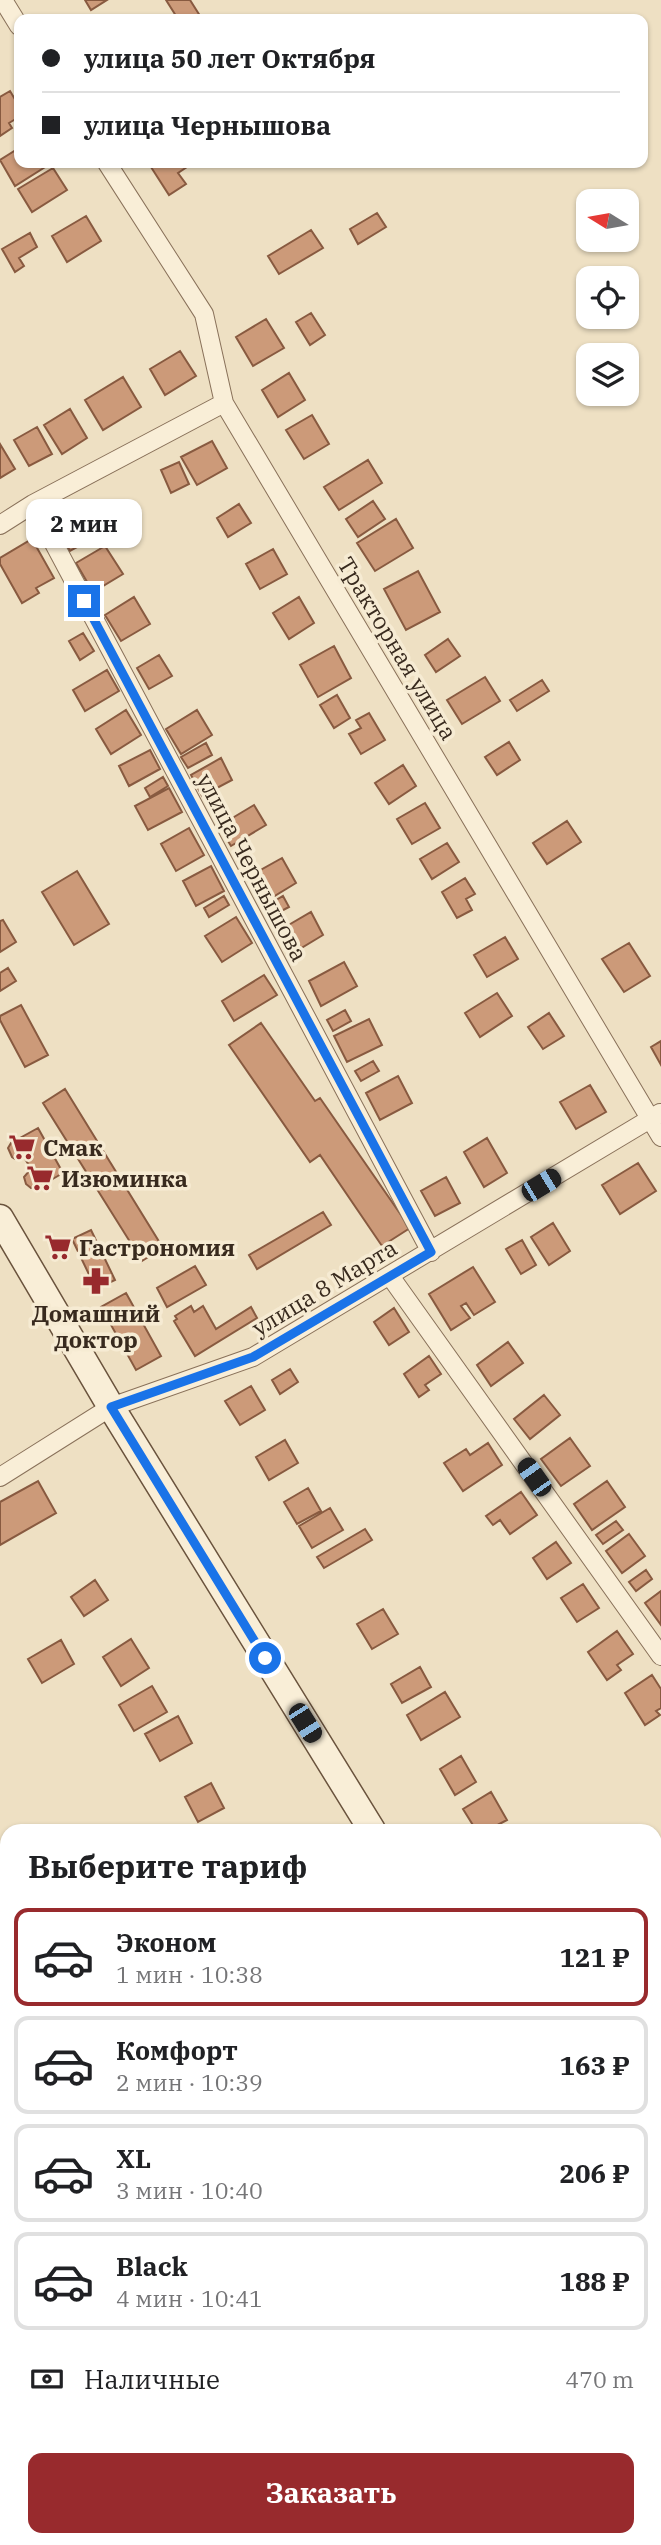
<!DOCTYPE html>
<html lang="ru">
<head>
<meta charset="utf-8">
<style>
  :root { --surface:#fff; --page:#f2f2f2; --text:#202124; --muted:#757577; --line:#e0e0e0; --accent:#982a2d }
  body { margin:0; font-family:"IBM Plex Serif",serif; background:var(--page); color:var(--text); height:100vh; display:flex; flex-direction:column; font-size:26px; white-space:nowrap }
  * { box-sizing:border-box; margin:0 }
  p { font-size:23px; color:var(--muted) }
  .icon { flex:none; width:38px; height:38px; fill:none; stroke:currentColor; stroke-width:2; stroke-linecap:round; stroke-linejoin:round }
  .map { position:relative; flex:1; overflow:hidden }
  .details { position:absolute; left:0px; top:1824px; width:662px; height:723px; display:flex; flex-direction:column; background:var(--surface); border-radius:21px 21px 0 0; box-shadow:0 2px 5px #0004 }
  .details>* { flex:none }
  .banner { position:absolute; left:14px; top:14px; width:634px; height:154px; border-radius:14px; box-shadow:0 2px 5px #0004; display:grid; align-content:center; height:154px; padding:0 28px; background:var(--surface) }
  .needle { width:46px; rotate:281deg }
  .fabs { position:absolute; left:576px; top:189px; display:grid; gap:14px }
  .fabs a { display:grid; place-items:center; width:63px; height:63px; border-radius:14px; background:var(--surface); box-shadow:0 2px 5px #0004; font-size:35px }
  .end { position:absolute; width:32px; height:32px; margin:-16px; border:9px solid #1a73e8; background:#fff; box-shadow:0 0 0 4px #fff }
  .from { border-radius:50% }
  .bubble { position:absolute; height:49px; border-radius:14px; background:var(--surface); box-shadow:0 2px 5px #0004; font-size:23px; font-weight:800; line-height:49px; text-align:center }
  .car { position:absolute; width:21px; height:42px; margin:-21px -10px; border-radius:9px; box-shadow:0 0 5px 2px #0007; background:linear-gradient(#222 24%,#8ab4d8 0 40%,#222 0 76%,#8ab4d8 0 86%,#222 0) }
  .banner b { display:flex; align-items:center; gap:24px; height:66px; font-size:26px }
  .banner b+b { border-top:2px solid var(--line) }
  .banner i { width:18px; height:18px; background:var(--text) }
  ul { padding:0; list-style:none }
  li { display:flex; align-items:center; gap:21px; height:98px; margin:0 14px 10px; padding:0 14px; border:4px solid var(--line); border-radius:14px }
  li div { flex:1 }
  li b { display:block; font-size:26px }
  li em { font-style:normal; font-weight:800 }
  li.current { border-color:var(--accent) }
  li>.icon { width:63px; height:63px; stroke-width:1.5 }
  h2 { padding:0 28px; font-size:32px; line-height:84px }
  .pay { display:flex; align-items:center; gap:18px; height:77px; padding:0 28px; font-size:26px }
  .pay p { margin-inline-start:auto }
  .button { display:flex; gap:14px; margin-top:auto; padding:14px 28px }
  .button a { flex:1; height:80px; border-radius:14px; background:var(--accent); color:#fff; font-size:28px; font-weight:800; line-height:80px; text-align:center }
  .map>svg:first-child { display:block }
</style>
</head>
<body>
<div class="map">
<svg width="661" height="2545" viewBox="0 0 661 2545">
  <rect width="100%" height="100%" fill="#eee0c3"/>
  <path fill="#cc9a79" stroke="#885a40" stroke-width="2" d="M 85,0 L 107,0 L 91,10 Z
    M 166,0 L 190,0 L 202,19 L 178,19 Z
    M 10,91 L 19,106 L 19,117 L 9,123 L 12,128 L 0,136 L 0,97 Z
    M 19,148 L 19,163 L 50,164 L 15,186 L 0,160 Z
    M 151,163 L 193,163 L 178,173 L 186,184 L 169,195 L 149,164 Z
    M 53,168 L 67,190 L 32,212 L 18,189 Z
    M 377,213 L 386,227 L 358,244 L 350,229 Z
    M 86,216 L 101,241 L 67,262 L 52,236 Z
    M 311,230 L 323,248 L 279,274 L 268,256 Z
    M 30,233 L 37,247 L 19,258 L 24,266 L 15,272 L 2,249 Z
    M 311,313 L 325,335 L 310,345 L 296,322 Z
    M 266,319 L 284,348 L 253,366 L 236,337 Z
    M 180,351 L 196,376 L 165,395 L 150,369 Z
    M 289,373 L 305,400 L 278,417 L 262,390 Z
    M 123,377 L 141,407 L 103,430 L 85,400 Z
    M 70,409 L 87,438 L 62,454 L 44,425 Z
    M 312,415 L 329,444 L 304,459 L 286,430 Z
    M 37,427 L 52,454 L 29,466 L 14,440 Z
    M 212,441 L 227,468 L 197,485 L 181,457 Z
    M 0,444 L 15,469 L 0,478 Z
    M 368,460 L 382,483 L 339,510 L 324,487 Z
    M 179,462 L 189,484 L 171,493 L 161,470 Z
    M 373,501 L 385,519 L 358,537 L 346,519 Z
    M 239,504 L 251,523 L 228,537 L 217,518 Z
    M 85,511 L 99,535 L 70,551 L 57,528 Z
    M 396,519 L 413,548 L 375,571 L 357,543 Z
    M 32,539 L 54,578 L 36,588 L 39,593 L 22,603 L 0,564 L 0,558 Z
    M 105,546 L 123,574 L 93,592 L 76,563 Z
    M 273,549 L 287,574 L 260,589 L 246,564 Z
    M 418,571 L 440,612 L 406,630 L 384,589 Z
    M 134,597 L 150,624 L 121,641 L 105,615 Z
    M 299,597 L 314,623 L 289,639 L 273,613 Z
    M 83,633 L 94,651 L 80,660 L 69,641 Z
    M 448,639 L 460,656 L 436,672 L 425,655 Z
    M 334,646 L 351,678 L 318,697 L 300,665 Z
    M 159,655 L 172,676 L 149,689 L 137,668 Z
    M 107,670 L 119,691 L 85,711 L 73,690 Z
    M 485,677 L 500,701 L 462,724 L 447,700 Z
    M 542,680 L 549,691 L 517,711 L 510,700 Z
    M 337,695 L 350,718 L 334,728 L 320,705 Z
    M 126,710 L 141,735 L 111,754 L 96,729 Z
    M 197,710 L 212,735 L 181,754 L 166,729 Z
    M 369,713 L 385,740 L 361,754 L 349,734 L 361,728 L 356,720 Z
    M 509,742 L 520,760 L 497,775 L 485,757 Z
    M 206,743 L 212,755 L 188,768 L 181,757 Z
    M 150,750 L 160,769 L 129,786 L 119,766 Z
    M 221,758 L 232,780 L 202,796 L 191,775 Z
    M 403,765 L 416,786 L 389,804 L 375,783 Z
    M 163,777 L 168,786 L 150,797 L 145,788 Z
    M 169,788 L 182,812 L 148,830 L 135,806 Z
    M 425,803 L 440,828 L 412,844 L 397,819 Z
    M 254,805 L 266,825 L 231,846 L 219,826 Z
    M 567,821 L 581,842 L 547,864 L 533,843 Z
    M 189,828 L 204,855 L 176,871 L 161,844 Z
    M 447,843 L 459,862 L 432,879 L 420,859 Z
    M 282,858 L 296,883 L 263,903 L 248,877 Z
    M 211,866 L 224,891 L 196,906 L 183,881 Z
    M 77,871 L 109,924 L 74,945 L 42,892 Z
    M 465,878 L 475,894 L 466,899 L 472,910 L 457,918 L 442,892 Z
    M 224,896 L 229,905 L 209,917 L 204,908 Z
    M 283,896 L 289,907 L 272,916 L 266,906 Z
    M 311,912 L 323,935 L 293,953 L 280,930 Z
    M 236,917 L 252,943 L 222,962 L 205,936 Z
    M 3,920 L 16,942 L 0,952 L 0,921 Z
    M 505,937 L 518,959 L 487,977 L 474,955 Z
    M 629,943 L 650,976 L 624,992 L 602,959 Z
    M 344,962 L 357,986 L 321,1006 L 309,981 Z
    M 8,968 L 16,981 L 0,991 L 0,973 Z
    M 264,975 L 277,995 L 234,1021 L 222,1001 Z
    M 497,993 L 512,1016 L 480,1037 L 465,1013 Z
    M 21,1005 L 48,1055 L 25,1067 L 0,1020 L 0,1016 Z
    M 345,1010 L 351,1021 L 333,1031 L 327,1020 Z
    M 549,1013 L 564,1036 L 543,1049 L 528,1027 Z
    M 369,1019 L 382,1045 L 347,1062 L 334,1036 Z
    M 261,1023 L 315,1101 L 320,1098 L 410,1228 L 382,1246 L 320,1155 L 310,1162 L 229,1045 Z
    M 661,1041 L 661,1065 L 651,1047 Z
    M 373,1061 L 379,1071 L 361,1081 L 355,1071 Z
    M 398,1076 L 412,1103 L 380,1120 L 366,1093 Z
    M 590,1085 L 606,1112 L 576,1129 L 560,1102 Z
    M 65,1089 L 163,1248 L 142,1261 L 43,1103 Z
    M 38,1128 L 63,1173 L 37,1188 L 31,1188 L 26,1184 L 24,1177 L 31,1169 L 24,1157 L 15,1159 L 12,1157 L 8,1148 L 11,1143 Z
    M 487,1138 L 507,1173 L 484,1187 L 464,1152 Z
    M 638,1163 L 656,1191 L 620,1214 L 602,1185 Z
    M 446,1177 L 460,1203 L 435,1216 L 421,1191 Z
    M 323,1212 L 331,1225 L 257,1269 L 249,1255 Z
    M 553,1223 L 570,1251 L 549,1265 L 531,1237 Z
    M 91,1230 L 115,1280 L 96,1289 L 72,1239 Z
    M 522,1240 L 536,1265 L 521,1274 L 506,1249 Z
    M 195,1266 L 206,1285 L 167,1307 L 157,1288 Z
    M 473,1267 L 495,1302 L 474,1315 L 466,1303 L 461,1306 L 470,1318 L 451,1330 L 429,1294 Z
    M 126,1293 L 161,1356 L 136,1370 L 101,1307 Z
    M 191,1306 L 194,1312 L 203,1306 L 216,1329 L 251,1307 L 257,1318 L 195,1356 L 174,1321 L 177,1319 L 175,1316 Z
    M 394,1308 L 409,1332 L 389,1345 L 374,1322 Z
    M 508,1342 L 523,1363 L 491,1386 L 477,1365 Z
    M 429,1356 L 441,1374 L 425,1385 L 429,1390 L 419,1397 L 404,1374 Z
    M 290,1369 L 298,1382 L 280,1394 L 272,1380 Z
    M 251,1386 L 265,1410 L 240,1425 L 225,1401 Z
    M 544,1395 L 560,1415 L 530,1439 L 514,1419 Z
    M 570,1438 L 590,1466 L 561,1486 L 541,1459 Z
    M 285,1440 L 298,1463 L 269,1480 L 256,1457 Z
    M 488,1443 L 502,1465 L 463,1491 L 444,1463 L 466,1449 L 470,1455 Z
    M 38,1481 L 56,1513 L 0,1545 L 0,1502 Z
    M 607,1481 L 625,1507 L 592,1530 L 574,1504 Z
    M 308,1488 L 321,1511 L 297,1524 L 284,1502 Z
    M 521,1492 L 537,1515 L 510,1534 L 500,1520 L 493,1525 L 486,1516 Z
    M 330,1508 L 343,1530 L 312,1548 L 299,1526 Z
    M 616,1521 L 623,1530 L 603,1544 L 596,1535 Z
    M 365,1529 L 372,1540 L 324,1568 L 317,1557 Z
    M 629,1534 L 645,1556 L 622,1573 L 606,1551 Z
    M 556,1542 L 571,1563 L 547,1579 L 533,1558 Z
    M 646,1570 L 652,1579 L 636,1591 L 629,1582 Z
    M 95,1580 L 108,1600 L 84,1616 L 71,1597 Z
    M 583,1584 L 599,1608 L 577,1622 L 561,1598 Z
    M 661,1591 L 661,1625 L 645,1603 Z
    M 383,1609 L 398,1634 L 372,1649 L 357,1624 Z
    M 617,1631 L 633,1654 L 617,1665 L 621,1670 L 607,1680 L 588,1652 Z
    M 131,1639 L 149,1668 L 121,1686 L 103,1657 Z
    M 61,1640 L 74,1664 L 42,1683 L 28,1659 Z
    M 420,1667 L 431,1687 L 402,1703 L 391,1684 Z
    M 652,1675 L 661,1689 L 661,1708 L 656,1711 L 660,1715 L 645,1725 L 625,1693 Z
    M 152,1686 L 167,1712 L 134,1731 L 119,1705 Z
    M 445,1692 L 460,1717 L 421,1740 L 407,1715 Z
    M 178,1716 L 192,1743 L 160,1761 L 145,1734 Z
    M 461,1756 L 476,1782 L 455,1795 L 440,1769 Z
    M 211,1783 L 224,1808 L 198,1822 L 185,1797 Z
    M 491,1792 L 507,1820 L 488,1830 L 476,1830 L 463,1809 Z
    M 661,2123 L 661,2138 L 655,2127 Z
    M 0,2161 L 7,2171 L 0,2176 Z
    M 7,2232 L 7,2254 L 0,2243 L 0,2237 Z
    M 5,2368 L 7,2371 L 7,2385 L 0,2390 L 0,2372 Z
    M 7,2405 L 7,2426 L 6,2427 L 0,2418 L 0,2411 Z
    M 60,2539 L 63,2545 L 43,2545 L 40,2540 Z
    M 76,2539 L 109,2539 L 100,2545 L 80,2545 Z
    M 208,2539 L 225,2539 L 228,2544 L 199,2545 Z
    M 616,2539 L 642,2539 L 632,2545 L 620,2545 Z"/>
  <g fill="none" stroke-linecap="round" stroke-linejoin="round">
    <defs>
      <path id="street" d="M 3,0 L 19,26
        M 107,163 L 204,314 L 224,403
        M 33,504 L 431,1252
        M 0,525 L 33,504 L 224,403 L 661,1137
        M 390,1276 L 661,1656
        M 0,1477 L 111,1407 L 253,1357 L 660,1113
        M 654,2185 L 661,2181
        M 0,2292 L 7,2304
        M 138,2545 L 146,2539"/>
      <path id="secondary" d="M 0,1218 L 111,1407 L 372,1830
        M 654,2292 L 661,2302"/>
    </defs>
    <use href="#street" stroke="#89715a" stroke-width="20"/>
    <use href="#secondary" stroke="#6a533d" stroke-width="29"/>
    <use href="#street" stroke="#f9eed7" stroke-width="18"/>
    <use href="#secondary" stroke="#f9eed7" stroke-width="26"/>
  </g>
  <g fill="none" stroke-linecap="round" stroke-linejoin="round">
    <path stroke="#1a73e8" stroke-width="9" d="M 84,601 L 431,1252 L 253,1357 L 111,1407 L 265,1658"/>
  </g>
  <defs>
    <symbol id="supermarket-bare" viewBox="-9 -9 18 18"><path d="M-6-5.5h2.5l.6 2H6L4.5 2H-2.5L-4.4-4H-6ZM-1.5 3.2a1.3 1.3 0 1 0 .1 0ZM3 3.2a1.3 1.3 0 1 0 .1 0Z" fill="#982a2d" stroke="#f6ebd3" stroke-width="2.5" paint-order="stroke"/></symbol>
    <symbol id="pharmacy-bare" viewBox="-9 -9 18 18"><path d="M-2-6h4v4h4v4h-4v4h-4v-4h-4v-4h4Z" fill="#982a2d" stroke="#f6ebd3" stroke-width="2.5" paint-order="stroke"/></symbol>
  </defs>
  <g fill-rule="evenodd">
    <use href="#supermarket-bare" x="3" y="1128" width="38" height="38"/>
    <use href="#supermarket-bare" x="21" y="1159" width="38" height="38"/>
    <use href="#supermarket-bare" x="39" y="1228" width="38" height="38"/>
    <use href="#pharmacy-bare" x="77" y="1262" width="38" height="38"/>
  </g>
  <g text-anchor="middle" dominant-baseline="central" stroke-width="7" stroke-linejoin="round" paint-order="stroke">
    <g font-size="23" fill="#382a1e" stroke="#f6ebd3">
      <text transform="translate(398 648) rotate(59)">Тракторная улица</text>
      <text transform="translate(253 867) rotate(62)">улица Чернышова</text>
      <text transform="translate(324 1287) rotate(-31)">улица 8 Марта</text>
    </g>
    <g font-size="23" font-weight="bold" fill="#382a1e" stroke="#f6ebd3" text-anchor="start">
      <text x="43" y="1147">Смак</text>
      <text x="61" y="1178">Изюминка</text>
      <text x="79" y="1247">Гастрономия</text>
      <text x="96" y="1313" text-anchor="middle">Домашний<tspan x="96" dy="26">доктор</tspan></text>
    </g>
  </g>
</svg>
<div class="fabs">
<a><svg class="needle" viewBox="-14 -14 28 28"><path d="M0-13l5 13h-10z" fill="#e53935"/><path d="M0 13l5-13h-10z" fill="#757577"/></svg></a>
<a><svg class="icon" aria-label="locate" viewBox="0 0 24 24"><circle cx="12" cy="12" r="6"/><path d="M12 2v4M12 18v4M2 12h4M18 12h4"/></svg></a>
<a><svg class="icon" aria-label="layers" viewBox="0 0 24 24"><path d="M12 4l9 5-9 5-9-5zM3 14l9 5 9-5"/></svg></a>
</div>
<i class="end from" style="left:265px;top:1658px"></i>
<i class="end" style="left:84px;top:601px"></i>
<div class="bubble" style="left:26px;top:499px;width:116px">2 мин</div>
<i class="car" style="left:541px;top:1185px;rotate:59deg"></i>
<i class="car" style="left:534px;top:1477px;rotate:325deg"></i>
<i class="car" style="left:305px;top:1723px;rotate:148deg"></i>
<div class="banner">
<b><i class="from"></i>улица 50 лет Октября</b>
<b><i></i>улица Чернышова</b>
</div>
<section class="details">
<h2>Выберите тариф</h2>
<ul>
<li class="current"><svg class="icon" aria-label="car" viewBox="0 0 24 24"><path d="M5 17H2v-5l4-1 3-4h7l3 4 3 1v5h-3M9 17h6M6 11h13"/><circle cx="7" cy="17" r="2"/><circle cx="17" cy="17" r="2"/></svg><div><b>Эконом</b><p>1 мин · 10:38</p></div><em>121 ₽</em></li>
<li><svg class="icon" aria-label="car" viewBox="0 0 24 24"><path d="M5 17H2v-5l4-1 3-4h7l3 4 3 1v5h-3M9 17h6M6 11h13"/><circle cx="7" cy="17" r="2"/><circle cx="17" cy="17" r="2"/></svg><div><b>Комфорт</b><p>2 мин · 10:39</p></div><em>163 ₽</em></li>
<li><svg class="icon" aria-label="car" viewBox="0 0 24 24"><path d="M5 17H2v-5l4-1 3-4h7l3 4 3 1v5h-3M9 17h6M6 11h13"/><circle cx="7" cy="17" r="2"/><circle cx="17" cy="17" r="2"/></svg><div><b>XL</b><p>3 мин · 10:40</p></div><em>206 ₽</em></li>
<li><svg class="icon" aria-label="car" viewBox="0 0 24 24"><path d="M5 17H2v-5l4-1 3-4h7l3 4 3 1v5h-3M9 17h6M6 11h13"/><circle cx="7" cy="17" r="2"/><circle cx="17" cy="17" r="2"/></svg><div><b>Black</b><p>4 мин · 10:41</p></div><em>188 ₽</em></li>
</ul>
<div class="pay"><svg class="icon" aria-label="cash" viewBox="0 0 24 24"><path d="M3 7h18v10H3z"/><circle cx="12" cy="12" r="2"/></svg>Наличные<p>470 m</p></div>
<div class="button"><a>Заказать</a></div>
</section>
</div>
</body>
</html>
